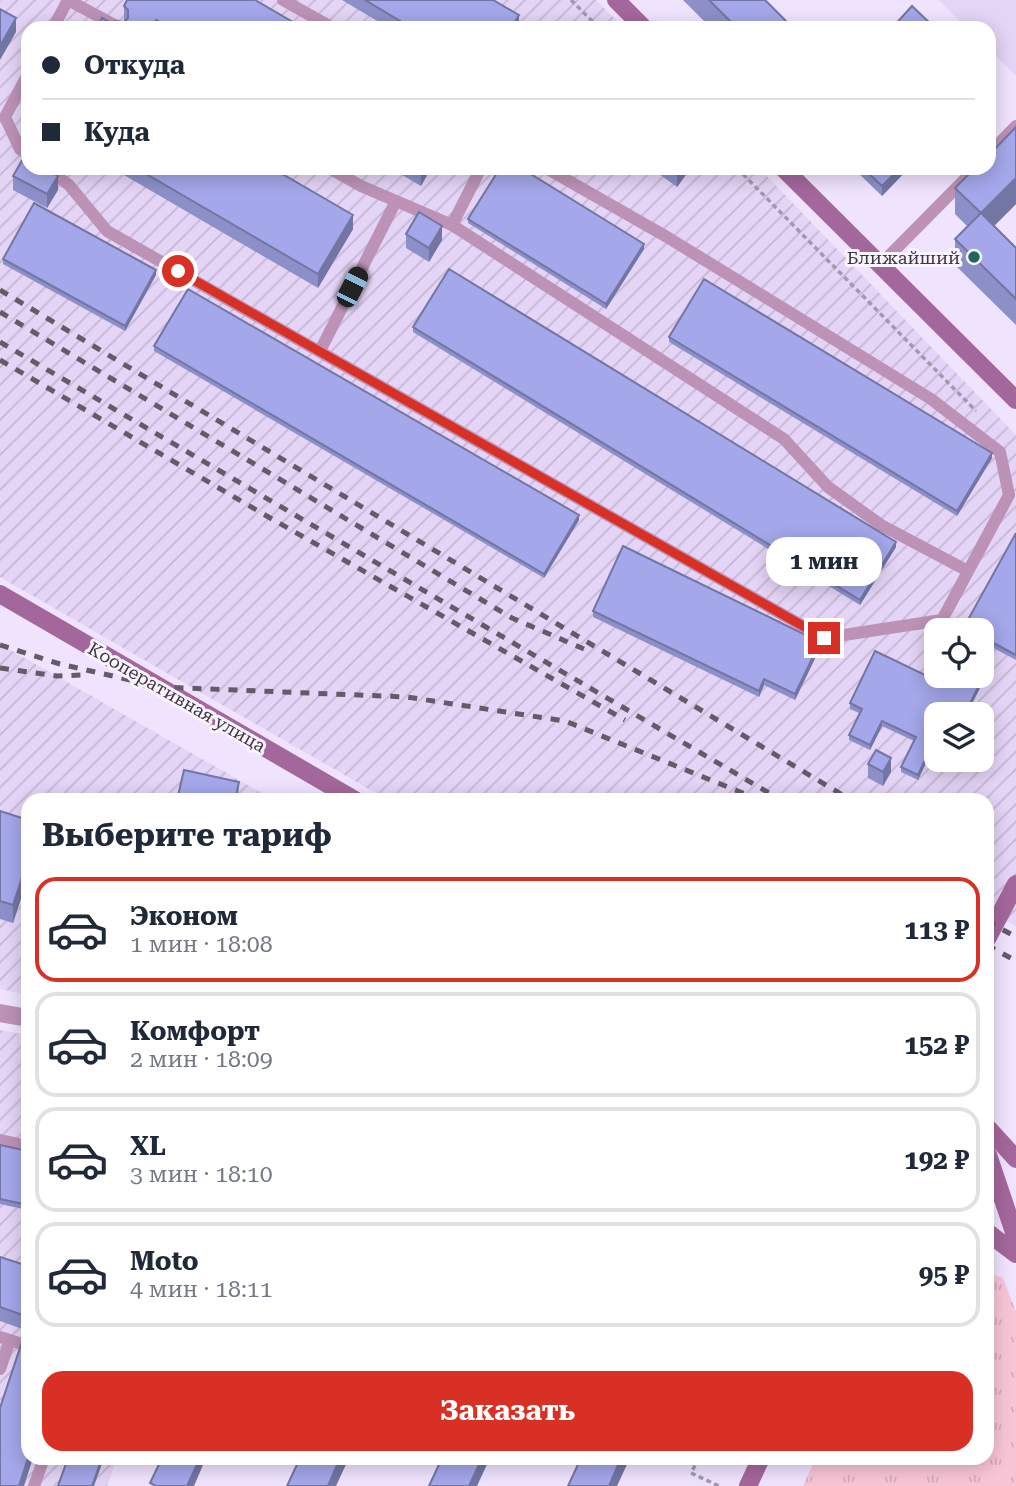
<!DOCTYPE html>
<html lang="ru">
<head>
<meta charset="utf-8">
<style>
  :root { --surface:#fff; --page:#f2f2f3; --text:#1f2937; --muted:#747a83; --line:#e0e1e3; --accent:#d93025 }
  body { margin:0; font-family:"Roboto Serif",serif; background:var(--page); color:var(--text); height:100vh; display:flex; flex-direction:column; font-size:26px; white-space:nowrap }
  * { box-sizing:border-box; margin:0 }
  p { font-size:23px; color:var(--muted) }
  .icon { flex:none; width:38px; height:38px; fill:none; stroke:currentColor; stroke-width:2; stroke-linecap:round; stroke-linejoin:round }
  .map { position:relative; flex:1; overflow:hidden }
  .sheet { position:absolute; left:21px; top:793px; width:973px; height:672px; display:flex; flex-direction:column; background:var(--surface); border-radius:21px; box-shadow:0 4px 18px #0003 }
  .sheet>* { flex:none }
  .hud { position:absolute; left:21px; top:21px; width:975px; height:154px; border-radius:21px; box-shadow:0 4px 18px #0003; display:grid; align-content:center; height:154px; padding:0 21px; background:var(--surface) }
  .buttons { position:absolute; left:924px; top:618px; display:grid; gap:14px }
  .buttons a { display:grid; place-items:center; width:70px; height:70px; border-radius:14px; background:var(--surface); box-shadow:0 4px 18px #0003; font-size:35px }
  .end { position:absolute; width:32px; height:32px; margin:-16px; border:9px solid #d93025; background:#fff; box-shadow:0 0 0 4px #fff }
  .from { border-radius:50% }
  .bubble { position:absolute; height:49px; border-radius:21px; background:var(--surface); box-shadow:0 4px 18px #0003; font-size:23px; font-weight:700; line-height:49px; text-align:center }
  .car { position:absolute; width:21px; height:42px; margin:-21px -10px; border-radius:9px; box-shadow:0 0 5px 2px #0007; background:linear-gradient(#222 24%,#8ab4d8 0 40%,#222 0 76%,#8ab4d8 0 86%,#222 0) }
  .hud b { display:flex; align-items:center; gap:24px; height:66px; font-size:26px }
  .hud b+b { border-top:2px solid var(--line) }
  .hud i { width:18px; height:18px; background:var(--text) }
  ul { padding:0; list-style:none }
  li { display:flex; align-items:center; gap:21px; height:105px; margin:0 14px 10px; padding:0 7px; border:4px solid var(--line); border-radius:21px }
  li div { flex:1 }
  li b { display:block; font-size:26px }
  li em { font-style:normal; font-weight:700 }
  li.on { border-color:var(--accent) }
  li>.icon { width:63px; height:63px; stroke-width:1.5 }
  h2 { padding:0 21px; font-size:32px; line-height:84px }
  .primary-button { display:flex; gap:14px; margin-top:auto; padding:14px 21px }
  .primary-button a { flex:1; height:80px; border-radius:21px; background:var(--accent); color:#fff; font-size:28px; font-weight:700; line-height:80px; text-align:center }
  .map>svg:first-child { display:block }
</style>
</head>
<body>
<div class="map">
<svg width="1016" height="1486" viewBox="0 0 1016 1486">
  <defs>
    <pattern id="industrial-furrows" width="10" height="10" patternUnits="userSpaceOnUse" patternTransform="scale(1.75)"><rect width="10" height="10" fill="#e4d4f6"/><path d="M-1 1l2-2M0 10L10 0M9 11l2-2" fill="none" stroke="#c4b7d4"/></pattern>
    <pattern id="grass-tufts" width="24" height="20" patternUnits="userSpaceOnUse" patternTransform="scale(1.75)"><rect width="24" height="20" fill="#f8c5d6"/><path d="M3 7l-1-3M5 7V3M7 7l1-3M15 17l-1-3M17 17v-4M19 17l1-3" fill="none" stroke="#d6aab9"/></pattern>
  </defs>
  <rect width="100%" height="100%" fill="#efe3fd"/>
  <path fill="#e4d4f6" d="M 939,0 L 1016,0 L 1016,76 L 989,49 L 989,28 L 967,28 Z"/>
  <path fill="url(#industrial-furrows)" fill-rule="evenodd" d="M 0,0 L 596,0 L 624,28 L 28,28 L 28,168 L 759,168 L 1016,435 L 1016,926 L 987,912 L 987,800 L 388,800 L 0,577 ZM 936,630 L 982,630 L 982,676 L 936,676 ZM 936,714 L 982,714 L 982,760 L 936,760 Z
    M 0,644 L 274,800 L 28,800 L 28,995 L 0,989 Z
    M 0,1030 L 28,1035 L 28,1458 L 117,1458 L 107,1486 L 0,1486 Z"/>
  <path fill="url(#grass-tufts)" d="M 987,1272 L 1003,1278 L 1016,1312 L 1016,1486 L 803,1486 L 816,1458 L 987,1458 Z"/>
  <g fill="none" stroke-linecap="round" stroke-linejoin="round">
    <path stroke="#a299ad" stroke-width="3.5" stroke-dasharray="5 3.5" stroke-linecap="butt" d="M 571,0 L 599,28
      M 737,168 L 976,411
      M 699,1458 L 691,1473 L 719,1486"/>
    <path stroke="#bc92b6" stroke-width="12" d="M 68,0 L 120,28
      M 283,0 L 333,28
      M 53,28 L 68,0
      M 28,74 L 5,117 L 20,149 L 28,155
      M 989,154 L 1016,126
      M 46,168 L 69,185 L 107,231 L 824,638 L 942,620 L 1009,495 L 1000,452 L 931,399 L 667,237 L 546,168
      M 329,168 L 361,186 L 452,225
      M 481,168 L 452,225 L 784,439 L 828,487 L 881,525 L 968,571
      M 880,265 L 976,168
      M 320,351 L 396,201
      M 0,1140 L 28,1146
      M 0,1337 L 28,1346
      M 0,1369 L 10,1340
      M 34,1486 L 44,1458"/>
    <path stroke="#bc92b6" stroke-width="18" d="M 0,1013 L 28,1018"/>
    <path stroke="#a4679c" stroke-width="18" d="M 616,0 L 644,28
      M 783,168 L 1016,400
      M 0,594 L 355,800
      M 987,939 L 1016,884
      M 987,1127 L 1016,1159
      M 988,1155 L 1016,1238
      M 987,1232 L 1016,1254
      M 748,1486 L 761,1458"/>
    <path stroke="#625c6a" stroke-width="5" stroke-dasharray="9 9" stroke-linecap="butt" d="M 0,290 L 851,800
      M 0,312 L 512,618 L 584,649
      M 0,342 L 781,800
      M 0,360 L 265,515 L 625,720
      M 0,645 L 60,664 L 161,687 L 407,697 L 565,721 L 760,800
      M 0,668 L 57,676 L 83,675
      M 987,921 L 1016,937
      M 987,945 L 1016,961"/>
  </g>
  <path fill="#8d90c8" d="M 342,0 L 493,0 L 519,28 L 389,28 Z
    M 683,0 L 765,0 L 793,28 L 711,28 Z
    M 124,6 L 303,28 L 97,28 L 124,22 Z
    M 112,168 L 272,168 L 353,229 L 318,288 Z
    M 390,168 L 431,168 L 421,186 Z
    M 659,168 L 691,168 L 677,187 L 659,174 Z
    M 853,168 L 909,168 L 882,196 Z
    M 13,176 L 58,190 L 47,208 L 13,190 Z
    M 955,188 L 1016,204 L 994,226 L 1016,248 L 1016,325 L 955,265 L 955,239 L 968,227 L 955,214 Z
    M 468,219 L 644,249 L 606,309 L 468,223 Z
    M 406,234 L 442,240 L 429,262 L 406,248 Z
    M 3,259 L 156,275 L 125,331 L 3,264 Z
    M 413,327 L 896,547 L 860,605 L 413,332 Z
    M 669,337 L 992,458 L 957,516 L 669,342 Z
    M 154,346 L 579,520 L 544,578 L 154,351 Z
    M 1016,533 L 1016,660 L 982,642 L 982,630 L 964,630 L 964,627 Z
    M 593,611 L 820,648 L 795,700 L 764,685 L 759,697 L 593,617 Z
    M 929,677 L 981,686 L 936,714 L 936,752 L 932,750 L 918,780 L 901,772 L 901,767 L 914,741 L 882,726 L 870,750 L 849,740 L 849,735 L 859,713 L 850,709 L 850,703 Z
    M 868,764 L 891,772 L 883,786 L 868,778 Z
    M 0,811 L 28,820 L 28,877 L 13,923 L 0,919 Z
    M 0,1145 L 28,1151 L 28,1210 L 0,1204 Z
    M 0,1257 L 28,1266 L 28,1331 L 0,1321 Z"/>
  <path fill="#7375a3" d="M 519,15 L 519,28 L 511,28 Z
    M 16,18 L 16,32 L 0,60 L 0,46 Z
    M 423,168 L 431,168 L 421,186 L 421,172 Z
    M 680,168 L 691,168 L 677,187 L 677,173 Z
    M 900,168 L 909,168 L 882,196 L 882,186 Z
    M 58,176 L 58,190 L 47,208 L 47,194 Z
    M 1016,178 L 1016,204 L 981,239 L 981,213 Z
    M 353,215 L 353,229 L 318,288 L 318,274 Z
    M 442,226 L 442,240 L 429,262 L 429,248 Z
    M 644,244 L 644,249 L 606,309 L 606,304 Z
    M 156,270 L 156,275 L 125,331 L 125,326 Z
    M 992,453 L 992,458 L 957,516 L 957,511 Z
    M 579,515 L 579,520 L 544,578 L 544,574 Z
    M 896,542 L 896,547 L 860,605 L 860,600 Z
    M 820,642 L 820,648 L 795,700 L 795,694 Z
    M 764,679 L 764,685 L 759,697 L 759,691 Z
    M 981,681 L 981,686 L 967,714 L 965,714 Z
    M 882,721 L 882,726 L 870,750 L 870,745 Z
    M 932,745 L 932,750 L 918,780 L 918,775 Z
    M 891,758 L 891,772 L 883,786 L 883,772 Z
    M 239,782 L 238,800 L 235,800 Z
    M 28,859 L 28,877 L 13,923 L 13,905 Z
    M 28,1458 L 33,1458 L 24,1486 L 19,1486 Z
    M 102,1458 L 104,1458 L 94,1486 L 92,1486 Z
    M 200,1458 L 206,1458 L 194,1486 L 187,1486 Z
    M 340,1458 L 349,1458 L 336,1486 L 328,1486 Z
    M 482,1458 L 490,1458 L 477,1486 L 469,1486 Z
    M 621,1458 L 630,1458 L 617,1486 L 609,1486 Z"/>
  <path fill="#a4a7e9" stroke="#7375a3" stroke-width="2" d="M 127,0 L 255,0 L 303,28 L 170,28 L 156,20 L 152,28 L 97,28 L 102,18 L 113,24 L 115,21 L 124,22 L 128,18 L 128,10 L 124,6 Z
    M 365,0 L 493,0 L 519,15 L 511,28 L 412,28 Z
    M 709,0 L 765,0 L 793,28 L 737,28 Z
    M 912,6 L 935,28 L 892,28 Z
    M 0,9 L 16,18 L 0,46 Z
    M 1016,127 L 1016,178 L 981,213 L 955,188 L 975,168 L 989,168 L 989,155 Z
    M 24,157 L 28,159 L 28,168 L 44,168 L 58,176 L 47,194 L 13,176 Z
    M 136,168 L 272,168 L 353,215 L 318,274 Z
    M 414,168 L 423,168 L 421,172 Z
    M 500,168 L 521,168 L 644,244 L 606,304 L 468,219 Z
    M 670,168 L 680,168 L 677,173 Z
    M 863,168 L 900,168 L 882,186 Z
    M 34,203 L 156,270 L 125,326 L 3,259 Z
    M 419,212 L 442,226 L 429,248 L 406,234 Z
    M 981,213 L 1016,248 L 1016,299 L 955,239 Z
    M 449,269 L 896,542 L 860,600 L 413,327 Z
    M 704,279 L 992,453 L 957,511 L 669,337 Z
    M 188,289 L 579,515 L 544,574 L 154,346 Z
    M 1016,533 L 1016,655 L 982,637 L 982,630 L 970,630 L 964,627 Z
    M 623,546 L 820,642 L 795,694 L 764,679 L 759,691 L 593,611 Z
    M 875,651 L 929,677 L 936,663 L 936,676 L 970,676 L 981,681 L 965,714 L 936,714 L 936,747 L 932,745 L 918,775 L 901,767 L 916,737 L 882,721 L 870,745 L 849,735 L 862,709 L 850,703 Z
    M 876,750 L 891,758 L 883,772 L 868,764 Z
    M 184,770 L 239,782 L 235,800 L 177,800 Z
    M 0,811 L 28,820 L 28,859 L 13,905 L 0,901 Z
    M 0,1145 L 28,1151 L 28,1205 L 0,1199 Z
    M 0,1257 L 28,1266 L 28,1317 L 0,1307 Z
    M 23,1339 L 28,1340 L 28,1458 L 19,1486 L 0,1486 L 0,1408 Z
    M 68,1458 L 102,1458 L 92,1486 L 58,1486 Z
    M 162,1458 L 200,1458 L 187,1486 L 156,1486 L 150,1483 Z
    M 300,1458 L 340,1458 L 328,1486 L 287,1486 Z
    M 442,1458 L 482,1458 L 469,1486 L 429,1486 Z
    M 581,1458 L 621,1458 L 609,1486 L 568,1486 Z"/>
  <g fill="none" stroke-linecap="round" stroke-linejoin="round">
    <path stroke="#d93025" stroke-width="9" d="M 178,271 L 824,638"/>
  </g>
  <circle fill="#1e675e" stroke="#f9f4fe" stroke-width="2.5" cx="974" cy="257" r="7"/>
  <g text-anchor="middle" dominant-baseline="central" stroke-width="6" stroke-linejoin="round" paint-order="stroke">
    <g font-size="18" fill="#3c3742" stroke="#f9f4fe" text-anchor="end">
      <text x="960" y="257">Ближайший</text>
    </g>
    <g font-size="18" fill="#3c3742" stroke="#f9f4fe">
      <text transform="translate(177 697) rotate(30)">Кооперативная улица</text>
    </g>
  </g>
</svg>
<div class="buttons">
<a><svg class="icon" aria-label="locate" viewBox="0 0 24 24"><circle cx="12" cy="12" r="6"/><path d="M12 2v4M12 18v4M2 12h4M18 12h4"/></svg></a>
<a><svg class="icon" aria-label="layers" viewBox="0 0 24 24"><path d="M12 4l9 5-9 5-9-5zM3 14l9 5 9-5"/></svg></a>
</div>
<i class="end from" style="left:178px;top:271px"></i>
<i class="end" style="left:824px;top:638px"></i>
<div class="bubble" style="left:766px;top:537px;width:116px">1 мин</div>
<i class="car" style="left:352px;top:287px;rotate:27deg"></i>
<div class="hud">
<b><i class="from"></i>Откуда</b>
<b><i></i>Куда</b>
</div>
<section class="sheet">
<h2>Выберите тариф</h2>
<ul>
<li class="on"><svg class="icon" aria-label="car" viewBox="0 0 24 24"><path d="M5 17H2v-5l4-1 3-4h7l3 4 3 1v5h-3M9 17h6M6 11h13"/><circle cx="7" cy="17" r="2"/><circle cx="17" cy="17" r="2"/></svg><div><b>Эконом</b><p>1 мин · 18:08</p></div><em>113 ₽</em></li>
<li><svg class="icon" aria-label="car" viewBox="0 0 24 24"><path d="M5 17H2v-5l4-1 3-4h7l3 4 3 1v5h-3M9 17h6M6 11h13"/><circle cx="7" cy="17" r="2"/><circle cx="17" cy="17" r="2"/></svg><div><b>Комфорт</b><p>2 мин · 18:09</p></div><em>152 ₽</em></li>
<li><svg class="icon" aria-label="car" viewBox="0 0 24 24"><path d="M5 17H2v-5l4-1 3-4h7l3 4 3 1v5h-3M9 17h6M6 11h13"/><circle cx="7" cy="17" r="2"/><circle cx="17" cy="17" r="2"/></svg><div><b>XL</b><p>3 мин · 18:10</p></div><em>192 ₽</em></li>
<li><svg class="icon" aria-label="car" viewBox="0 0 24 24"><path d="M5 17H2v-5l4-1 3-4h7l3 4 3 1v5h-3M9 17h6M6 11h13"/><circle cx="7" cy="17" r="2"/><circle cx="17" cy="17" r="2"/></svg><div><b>Moto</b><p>4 мин · 18:11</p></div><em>95 ₽</em></li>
</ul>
<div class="primary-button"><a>Заказать</a></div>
</section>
</div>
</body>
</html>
